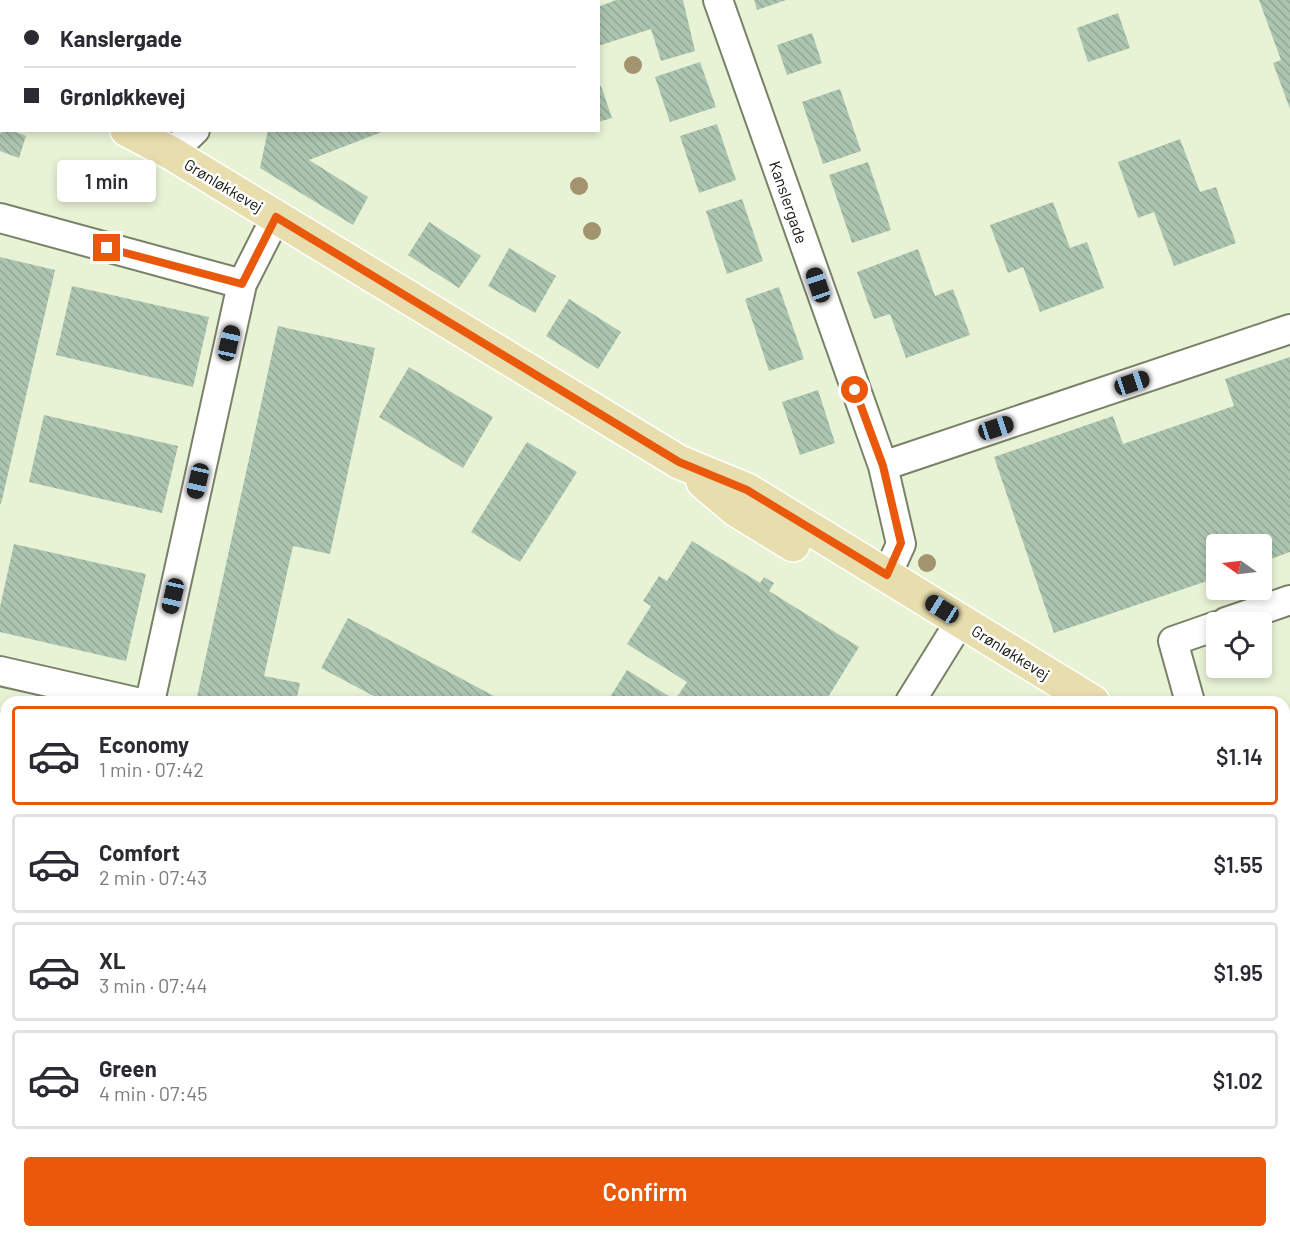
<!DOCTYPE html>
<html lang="en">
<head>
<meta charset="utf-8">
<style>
  :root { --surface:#fff; --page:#f7f7f7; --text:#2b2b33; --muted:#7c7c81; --line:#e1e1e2; --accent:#ea580c }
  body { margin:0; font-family:Barlow,sans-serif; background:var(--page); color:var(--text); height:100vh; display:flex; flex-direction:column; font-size:22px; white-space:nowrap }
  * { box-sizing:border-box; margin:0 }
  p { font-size:20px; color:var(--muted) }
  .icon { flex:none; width:33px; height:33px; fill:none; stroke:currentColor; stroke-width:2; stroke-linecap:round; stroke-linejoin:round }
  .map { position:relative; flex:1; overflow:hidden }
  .details { position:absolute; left:0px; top:696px; width:1290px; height:542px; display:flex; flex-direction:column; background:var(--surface); border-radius:18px 18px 0 0; box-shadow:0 3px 9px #0003 }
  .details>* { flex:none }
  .hud { position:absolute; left:0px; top:0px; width:600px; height:132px; box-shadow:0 3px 9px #0003; display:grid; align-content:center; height:132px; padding:0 24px; background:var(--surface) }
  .needle { width:39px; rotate:284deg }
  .buttons { position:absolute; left:1206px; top:534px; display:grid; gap:12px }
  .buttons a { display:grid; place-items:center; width:66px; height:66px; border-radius:6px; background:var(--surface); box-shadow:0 3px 9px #0003; font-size:30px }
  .end { position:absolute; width:27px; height:27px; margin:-14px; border:8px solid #ea580c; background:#fff; box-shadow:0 0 0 3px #fff }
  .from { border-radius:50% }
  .bubble { position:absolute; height:42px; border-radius:6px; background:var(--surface); box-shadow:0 3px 9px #0003; font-size:20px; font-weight:600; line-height:42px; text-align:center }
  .car { position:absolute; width:18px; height:36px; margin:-18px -9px; border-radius:8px; box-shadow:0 0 4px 2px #0007; background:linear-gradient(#222 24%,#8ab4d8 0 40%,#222 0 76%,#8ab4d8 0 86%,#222 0) }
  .hud b { display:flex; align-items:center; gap:21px; height:57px; font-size:22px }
  .hud b+b { border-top:2px solid var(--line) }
  .hud i { width:15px; height:15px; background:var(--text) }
  ul { padding:10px 0 0; list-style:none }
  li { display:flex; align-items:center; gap:18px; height:99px; margin:0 12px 9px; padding:0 12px; border:3px solid var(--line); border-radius:6px }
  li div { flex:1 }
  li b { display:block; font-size:22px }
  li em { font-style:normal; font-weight:600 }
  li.active { border-color:var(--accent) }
  li>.icon { width:54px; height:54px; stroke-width:1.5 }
  .primary-button { display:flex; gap:12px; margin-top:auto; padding:12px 24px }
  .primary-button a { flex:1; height:69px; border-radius:6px; background:var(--accent); color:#fff; font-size:24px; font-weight:600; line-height:69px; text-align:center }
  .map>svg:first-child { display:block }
</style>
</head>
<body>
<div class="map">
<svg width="1290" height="1237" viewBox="0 0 1290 1237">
  <defs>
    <pattern id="building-back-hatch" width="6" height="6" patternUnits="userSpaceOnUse" patternTransform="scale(1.5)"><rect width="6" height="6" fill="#acc5b0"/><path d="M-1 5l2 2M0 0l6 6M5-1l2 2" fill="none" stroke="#93a996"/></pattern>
  </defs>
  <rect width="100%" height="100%" fill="#e8f2d5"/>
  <path fill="url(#building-back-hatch)" d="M 616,0 L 683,0 L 695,51 L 661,61 L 651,29 L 598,46 L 598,7 Z
    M 754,0 L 786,0 L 757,10 Z
    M 1259,0 L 1290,0 L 1290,109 L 1273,63 L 1281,60 Z
    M 1118,13 L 1130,48 L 1088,62 L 1077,28 Z
    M 812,33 L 822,63 L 787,75 L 777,45 Z
    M 700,62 L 716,107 L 670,122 L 655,77 Z
    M 601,86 L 612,118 L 598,122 L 598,87 Z
    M 840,89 L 861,151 L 823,164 L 802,102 Z
    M 717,124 L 736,180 L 699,193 L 680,136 Z
    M 2,130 L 10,130 L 26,136 L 19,158 L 0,151 L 0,134 Z
    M 268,130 L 387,130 L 309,160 L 368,197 L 353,225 L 260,168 Z
    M 1180,139 L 1200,192 L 1216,187 L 1236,243 L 1174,266 L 1154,212 L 1138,218 L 1118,162 Z
    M 868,162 L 891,230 L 852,243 L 829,175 Z
    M 742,199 L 763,261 L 727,274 L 706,211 Z
    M 1053,202 L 1070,248 L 1087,242 L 1104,288 L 1040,312 L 1023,267 L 1008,273 L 990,225 Z
    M 429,222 L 481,256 L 459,288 L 408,255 Z
    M 509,248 L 556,276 L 535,313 L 488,286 Z
    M 918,249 L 935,296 L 953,289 L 970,335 L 906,358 L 890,314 L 874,319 L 857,272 Z
    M 0,257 L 55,270 L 1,504 L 0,504 Z
    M 72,286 L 209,317 L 193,387 L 56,355 Z
    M 779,287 L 804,359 L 769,371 L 745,299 Z
    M 569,299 L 621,332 L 598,369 L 546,336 Z
    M 278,326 L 375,348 L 330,554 L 293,546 L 264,676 L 300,683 L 296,702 L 222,702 L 197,697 Z
    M 1290,357 L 1290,552 L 1262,562 L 1262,544 L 1216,544 L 1216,578 L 1054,633 L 994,457 L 1113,416 L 1123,444 L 1234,406 L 1225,379 Z
    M 409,367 L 493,417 L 463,468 L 379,417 Z
    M 818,390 L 835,443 L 800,455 L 782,402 Z
    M 44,415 L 178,446 L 162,513 L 29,482 Z
    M 527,442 L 577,472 L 520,562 L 471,532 Z
    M 692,541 L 760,583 L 764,577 L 774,583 L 769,591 L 859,647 L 825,702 L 607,702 L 627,670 L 675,700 L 687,682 L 627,644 L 651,606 L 643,601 L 659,576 L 667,581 Z
    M 14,544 L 146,574 L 126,661 L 0,632 L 0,607 Z
    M 348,618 L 505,702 L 385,702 L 321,668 Z
    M 0,710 L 6,711 L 6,771 L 0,770 Z
    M 1284,966 L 1290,970 L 1290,1128 L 1284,1127 Z
    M 1289,1184 L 1290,1237 L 1277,1237 L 1279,1232 L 1284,1232 L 1284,1196 L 1286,1197 Z
    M 403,1232 L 551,1232 L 545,1237 L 408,1237 Z
    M 728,1232 L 739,1232 L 744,1237 L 723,1237 Z"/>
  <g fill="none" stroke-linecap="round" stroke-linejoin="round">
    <defs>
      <path id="minor" d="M 718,0 L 883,466 L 901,544 L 887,575
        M 134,2 L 134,0
        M 477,2 L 481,0
        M 171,153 L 195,130
        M 0,218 L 242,284
        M 883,466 L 1290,329
        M 1226,622 L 1290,600
        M 0,671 L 136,702
        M 150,702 L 242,284 L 276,217
        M 910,702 L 961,620
        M 1190,702 L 1173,641 L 1216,626
        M 1284,768 L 1290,772
        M 1284,938 L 1290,940
        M 842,1232 L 845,1237
        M 586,1237 L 592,1232
        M 1026,1237 L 1028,1232
        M 1188,1237 L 1189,1232"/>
      <path id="major" d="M 0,81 L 2,81
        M 127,130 L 171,153 L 679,462 L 747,490 L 1093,702
        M 703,482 L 736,510 L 793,545
        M 1284,819 L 1290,822
        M 1284,861 L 1290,866"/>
    </defs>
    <use href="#minor" stroke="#798268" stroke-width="32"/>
    <use href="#major" stroke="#fff" stroke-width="36"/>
    <use href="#minor" stroke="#fff" stroke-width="28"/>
    <use href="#major" stroke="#e8ddad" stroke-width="33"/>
    <defs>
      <path id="rail" d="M 0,1062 L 6,1067
        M 0,1094 L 6,1100
        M 0,1119 L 6,1125
        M 119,1232 L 124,1237
        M 146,1232 L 152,1237
        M 180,1232 L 185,1237"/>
    </defs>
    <use href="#rail" stroke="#565b4b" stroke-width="7"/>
    <use href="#rail" stroke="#fff" stroke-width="4.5" stroke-dasharray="14" stroke-linecap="butt"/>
  </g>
  <g fill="#a3946f">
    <circle cx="633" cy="65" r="9"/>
    <circle cx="579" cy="186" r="9"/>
    <circle cx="592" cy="231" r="9"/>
    <circle cx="927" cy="563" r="9"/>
  </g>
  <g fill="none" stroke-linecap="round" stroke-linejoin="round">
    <path stroke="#ea580c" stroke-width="8" d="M 107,248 L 242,284 L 276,217 L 679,462 L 747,490 L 887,575 L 901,543 L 883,466 L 855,390"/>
  </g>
  <g text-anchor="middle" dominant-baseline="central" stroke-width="5" stroke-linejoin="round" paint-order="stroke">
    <g font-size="16" fill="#171a10" stroke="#fff">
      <text transform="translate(224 185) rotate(31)">Grønløkkevej</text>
      <text transform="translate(789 202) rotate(71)">Kanslergade</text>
      <text transform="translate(1011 652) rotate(32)">Grønløkkevej</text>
    </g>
  </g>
</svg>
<div class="buttons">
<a><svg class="needle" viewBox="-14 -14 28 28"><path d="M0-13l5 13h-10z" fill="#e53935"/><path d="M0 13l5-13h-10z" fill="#7c7c81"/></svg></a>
<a><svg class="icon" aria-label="locate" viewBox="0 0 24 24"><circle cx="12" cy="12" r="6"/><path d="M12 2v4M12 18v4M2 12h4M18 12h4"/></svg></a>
</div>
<i class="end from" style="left:855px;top:390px"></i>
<i class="end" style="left:107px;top:248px"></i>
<div class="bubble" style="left:57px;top:160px;width:99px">1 min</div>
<i class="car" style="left:818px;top:285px;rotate:341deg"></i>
<i class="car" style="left:229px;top:343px;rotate:13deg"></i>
<i class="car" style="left:1132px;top:383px;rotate:71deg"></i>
<i class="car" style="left:996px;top:428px;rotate:72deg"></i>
<i class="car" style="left:198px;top:481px;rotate:193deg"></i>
<i class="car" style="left:173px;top:596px;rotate:193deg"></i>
<i class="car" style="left:942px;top:609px;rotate:302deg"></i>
<div class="hud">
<b><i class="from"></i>Kanslergade</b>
<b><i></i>Grønløkkevej</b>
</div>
<section class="details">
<ul>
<li class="active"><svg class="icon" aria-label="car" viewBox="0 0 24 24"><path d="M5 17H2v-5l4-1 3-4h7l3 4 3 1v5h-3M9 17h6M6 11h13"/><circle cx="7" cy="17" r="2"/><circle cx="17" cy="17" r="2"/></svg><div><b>Economy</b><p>1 min · 07:42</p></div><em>$1.14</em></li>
<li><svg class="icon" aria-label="car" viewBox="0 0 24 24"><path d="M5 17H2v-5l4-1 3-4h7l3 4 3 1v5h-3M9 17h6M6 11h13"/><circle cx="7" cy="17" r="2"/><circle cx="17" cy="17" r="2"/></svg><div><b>Comfort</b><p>2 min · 07:43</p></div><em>$1.55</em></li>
<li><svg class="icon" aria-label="car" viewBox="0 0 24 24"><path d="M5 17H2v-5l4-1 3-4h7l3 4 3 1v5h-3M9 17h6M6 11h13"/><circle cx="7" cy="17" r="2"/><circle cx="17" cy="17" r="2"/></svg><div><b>XL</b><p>3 min · 07:44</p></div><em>$1.95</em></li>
<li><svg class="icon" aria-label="car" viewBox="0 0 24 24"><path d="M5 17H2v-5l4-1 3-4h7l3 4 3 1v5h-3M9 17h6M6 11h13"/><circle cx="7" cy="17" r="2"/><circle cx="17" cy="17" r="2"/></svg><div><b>Green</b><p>4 min · 07:45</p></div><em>$1.02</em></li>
</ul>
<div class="primary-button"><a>Confirm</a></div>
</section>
</div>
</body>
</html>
